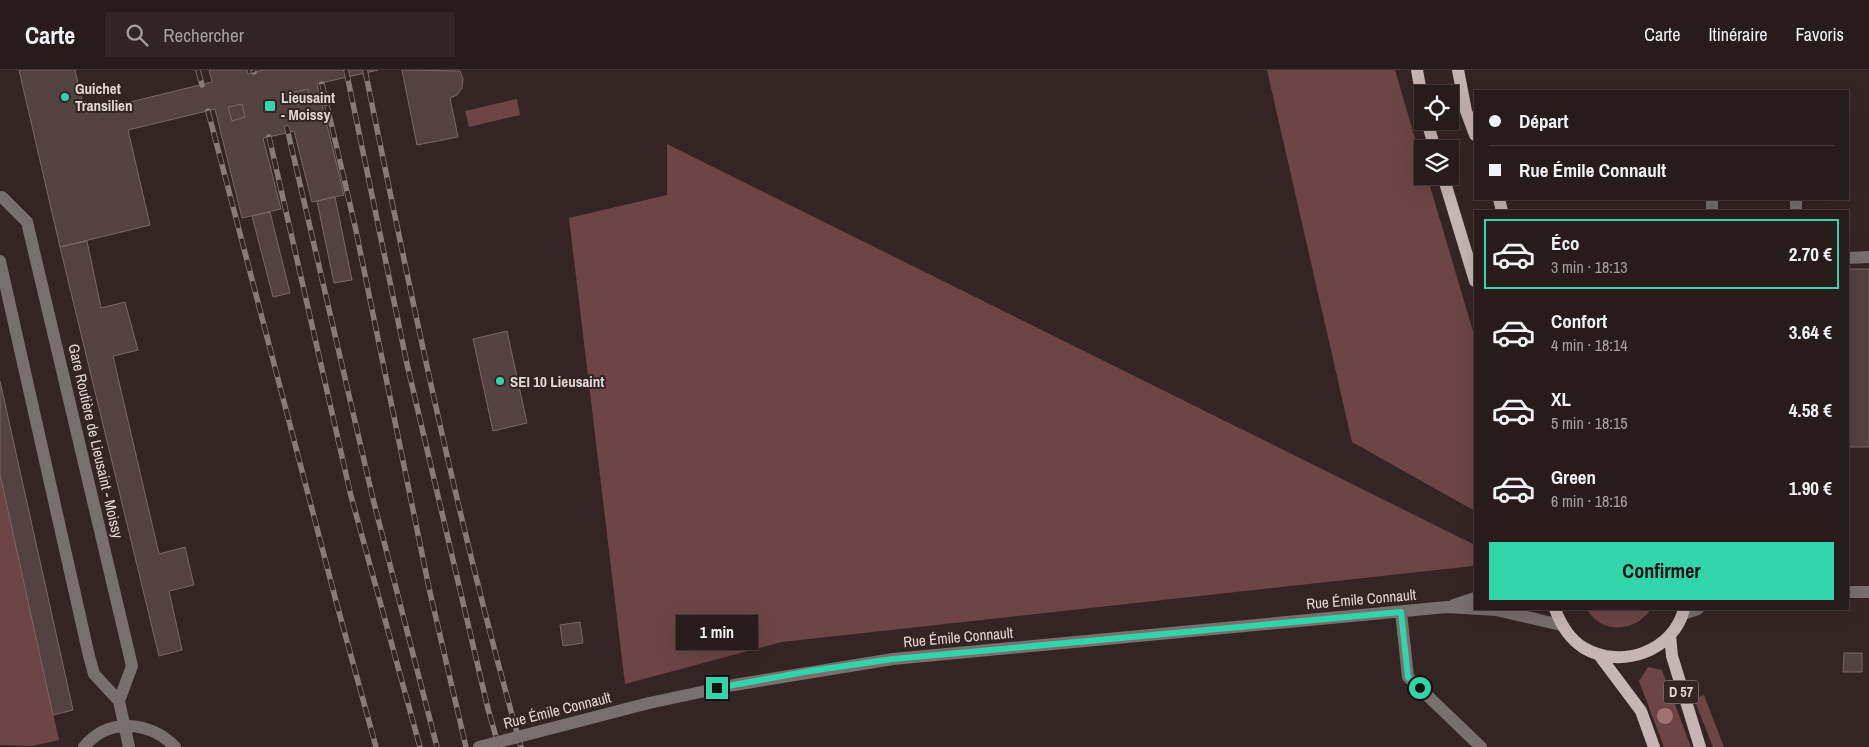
<!DOCTYPE html>
<html lang="fr">
<head>
<meta charset="utf-8">
<style>
  :root { --surface:#281b1b; --page:#302424; --text:#f1f3f6; --muted:#a5a1a3; --line:#44393a; --accent:#32d4a9 }
  body { margin:0; font-family:"Archivo Narrow",sans-serif; background:var(--page); color:var(--text); height:100vh; display:flex; flex-direction:column; font-size:19px; white-space:nowrap }
  * { box-sizing:border-box; margin:0 }
  p { font-size:16px; color:var(--muted) }
  .icon { flex:none; width:28px; height:28px; fill:none; stroke:currentColor; stroke-width:2; stroke-linecap:round; stroke-linejoin:round }
  .map { position:relative; flex:1; overflow:hidden }
  .panel { position:absolute; left:1474px; top:140px; width:375px; height:400px; display:flex; flex-direction:column; background:var(--surface); border-radius:0px; box-shadow:0 5px 20px #0002,0 0 0 1px var(--line) }
  .panel>* { flex:none }
  .top-card { position:absolute; left:1474px; top:20px; width:375px; height:110px; border-radius:0px; box-shadow:0 5px 20px #0002,0 0 0 1px var(--line); display:grid; align-content:center; height:110px; padding:0 15px; background:var(--surface) }
  .controls { position:absolute; left:1414px; top:15px; display:grid; gap:10px }
  .controls a { display:grid; place-items:center; width:45px; height:45px; border-radius:0px; background:var(--surface); box-shadow:0 5px 20px #0002,0 0 0 1px var(--line); font-size:25px }
  .end { position:absolute; width:22px; height:22px; margin:-11px; border:6px solid #32d4a9; background:#111; box-shadow:0 0 0 2px #111 }
  .from { border-radius:50% }
  .bubble { position:absolute; height:35px; border-radius:0px; background:var(--surface); box-shadow:0 5px 20px #0002,0 0 0 1px var(--line); font-size:16px; font-weight:700; line-height:35px; text-align:center }
  .top-card b { display:flex; align-items:center; gap:18px; height:48px; font-size:19px }
  .top-card b+b { border-top:1px solid var(--line) }
  .top-card i { width:12px; height:12px; background:var(--text) }
  ul { padding:9px 0 0; list-style:none }
  li { display:flex; align-items:center; gap:15px; height:70px; margin:0 10px 8px; padding:0 5px; border:2px solid transparent; border-radius:0px }
  li div { flex:1 }
  li b { display:block; font-size:19px }
  li em { font-style:normal; font-weight:700 }
  li.selected { border-color:var(--accent) }
  li>.icon { width:45px; height:45px; stroke-width:1.5 }
  .button { display:flex; gap:10px; margin-top:auto; padding:10px 15px }
  .button a { flex:1; height:58px; border-radius:0px; background:var(--accent); color:#111; font-size:20px; font-weight:700; line-height:58px; text-align:center }
  header { display:flex; align-items:center; gap:30px; box-sizing:border-box; height:70px; padding:0 25px; background:var(--surface); border-bottom:1px solid var(--line) }
  header strong { font-size:24px }
  nav { display:flex; gap:28px; margin-inline-start:auto; font-size:18px }
  .search { width:350px; height:45px; background:var(--page); display:flex; align-items:center; gap:12px; box-sizing:border-box; padding:0 18px; border-radius:0px; color:var(--muted); font-size:19px }
  .map>svg:first-child { display:block }
</style>
</head>
<body>
<header>
<strong>Carte</strong>
<div class="search"><svg class="icon" aria-label="search" viewBox="0 0 24 24"><circle cx="10" cy="10" r="6"/><path d="M15 15l6 6"/></svg>Rechercher</div>
<nav><a>Carte</a><a>Itinéraire</a><a>Favoris</a></nav>
</header>
<div class="map">
<svg width="1869" height="677" viewBox="0 0 1869 677">
  <rect width="100%" height="100%" fill="#352424"/>
  <path fill="#6d4545" d="M 1267,0 L 1395,0 L 1422,92 L 1422,106 L 1427,106 L 1475,268 L 1475,441 L 1352,372 Z
    M 517,29 L 520,45 L 469,57 L 465,41 Z
    M 667,74 L 1475,475 L 1473,496 L 782,572 L 625,614 L 569,148 L 667,125 Z
    M 0,404 L 59,670 L 32,676 L 0,675 Z
    M 1587,539 L 1651,539 C 1636,562 1601,565 1587,539 Z
    M 1648,597 L 1662,600 L 1691,677 L 1664,677 L 1639,611 Z
    M 1704,625 L 1724,677 L 1713,677 L 1694,629 Z"/>
  <path fill="#544141" stroke="#7b6766" d="M 19,0 L 75,0 L 85,43 L 212,12 L 209,0 L 247,0 L 248,4 L 263,0 L 378,0 L 317,14 L 344,125 L 312,132 L 294,61 L 269,67 L 263,68 L 281,139 L 242,148 L 215,39 L 128,60 L 150,155 L 60,177 Z
    M 402,0 L 460,1 L 463,9 L 462,18 L 457,25 L 450,28 L 458,67 L 417,75 Z
    M 308,19 L 311,32 L 297,35 L 294,22 Z
    M 242,34 L 245,47 L 232,51 L 228,37 Z
    M 335,127 L 352,210 L 334,213 L 317,131 Z
    M 270,142 L 290,223 L 273,227 L 252,146 Z
    M 87,171 L 101,238 L 125,232 L 138,280 L 113,286 L 159,484 L 185,477 L 194,515 L 169,521 L 182,580 L 159,586 L 60,177 Z
    M 1848,199 L 1869,199 L 1869,377 L 1848,377 Z
    M 507,261 L 527,353 L 493,361 L 473,269 Z
    M 0,311 L 73,640 L 53,645 L 0,404 Z
    M 580,552 L 583,573 L 563,576 L 560,555 Z
    M 1844,583 L 1862,583 L 1862,602 L 1843,602 Z"/>
  <g fill="none" stroke-linecap="round" stroke-linejoin="round">
    <path stroke="#786f6e" stroke-width="12" d="M 2,127 L 27,152 L 132,596 L 119,631
      M 1712,141 L 1712,129
      M 1796,141 L 1796,129
      M 1848,188 L 1869,187
      M 0,191 L 89,586 L 94,604 L 119,631 L 129,677
      M 1848,522 L 1869,522
      M 1454,535 L 1475,528
      M 1401,542 L 1408,607 L 1481,677
      M 1683,544 L 1698,539
      M 649,633 L 734,615 L 893,589 L 1447,537 L 1496,540 L 1561,555
      M 84,677 C 108,647 150,651 175,677"/>
    <path stroke="#c7b4b4" stroke-width="12" d="M 1417,0 L 1422,28
      M 1458,0 L 1466,41 L 1475,65
      M 1427,51 L 1435,79
      M 1443,106 L 1475,211
      M 1499,129 L 1502,141
      M 1555,539 C 1561,555 1569,569 1584,578 C 1621,600 1674,581 1684,539
      M 1670,565 L 1672,586 L 1700,677
      M 1599,585 L 1641,641 L 1654,677"/>
    <defs>
      <path id="rail" d="M 198,0 L 202,15
        M 253,0 L 254,2
        M 346,0 L 407,294 L 488,639 L 499,677
        M 365,0 C 411,227 458,454 521,677
        M 322,14 L 355,156 L 429,518 L 466,677
        M 208,41 L 336,531 L 376,677
        M 288,63 L 287,58 L 373,429 L 437,677
        M 269,67 L 351,426 L 420,677"/>
    </defs>
    <use href="#rail" stroke="#887a79" stroke-width="5.5"/>
    <use href="#rail" stroke="#352424" stroke-width="4" stroke-dasharray="11" stroke-linecap="butt"/>
    <path stroke="#786f6e" stroke-width="12" d="M 479,677 L 649,633"/>
  </g>
  <circle fill="#a07372" cx="1665" cy="646" r="8"/>
  <g fill="none" stroke-linecap="round" stroke-linejoin="round">
    <path stroke="#32d4a9" stroke-width="6" d="M 717,618 L 810,601 L 893,589 L 1401,542 L 1408,607 L 1420,618"/>
  </g>
  <g fill="#32d4a9" stroke="#352424" stroke-width="2">
    <circle cx="65" cy="27" r="5"/>
    <rect x="264" y="30" width="12" height="12" rx="2.5"/>
    <circle cx="500" cy="311" r="5"/>
  </g>
  <g text-anchor="middle" dominant-baseline="central" stroke-width="4" stroke-linejoin="round" paint-order="stroke">
    <rect fill="#352424" stroke="#afa2a1" stroke-width="1" x="1663.5" y="610.5" width="35" height="23" rx="4"/>
    <g font-size="14" font-weight="bold" fill="#e3d8d7">
      <text x="1681" y="622">D 57</text>
    </g>
    <g font-size="15" font-weight="bold" fill="#e3d8d7" stroke="#352424" text-anchor="start">
      <text x="75" y="18">Guichet<tspan x="75" dy="17">Transilien</tspan></text>
      <text x="281" y="27">Lieusaint<tspan x="281" dy="17">- Moissy</tspan></text>
      <text x="510" y="311">SEI 10 Lieusaint</text>
    </g>
    <g font-size="15" fill="#e3d8d7" stroke="#352424">
      <text transform="translate(96 371) rotate(77)">Gare Routière de Lieusaint - Moissy</text>
      <text transform="translate(1361 529) rotate(-5)">Rue Émile Connault</text>
      <text transform="translate(958 567) rotate(-5)">Rue Émile Connault</text>
      <text transform="translate(557 640) rotate(-14)">Rue Émile Connault</text>
    </g>
  </g>
</svg>
<div class="controls">
<a><svg class="icon" aria-label="locate" viewBox="0 0 24 24"><circle cx="12" cy="12" r="6"/><path d="M12 2v4M12 18v4M2 12h4M18 12h4"/></svg></a>
<a><svg class="icon" aria-label="layers" viewBox="0 0 24 24"><path d="M12 4l9 5-9 5-9-5zM3 14l9 5 9-5"/></svg></a>
</div>
<i class="end from" style="left:1420px;top:618px"></i>
<i class="end" style="left:717px;top:618px"></i>
<div class="bubble" style="left:676px;top:545px;width:82px">1 min</div>
<div class="top-card">
<b><i class="from"></i>Départ</b>
<b><i></i>Rue Émile Connault</b>
</div>
<section class="panel">
<ul>
<li class="selected"><svg class="icon" aria-label="car" viewBox="0 0 24 24"><path d="M5 17H2v-5l4-1 3-4h7l3 4 3 1v5h-3M9 17h6M6 11h13"/><circle cx="7" cy="17" r="2"/><circle cx="17" cy="17" r="2"/></svg><div><b>Éco</b><p>3 min · 18:13</p></div><em>2.70 €</em></li>
<li><svg class="icon" aria-label="car" viewBox="0 0 24 24"><path d="M5 17H2v-5l4-1 3-4h7l3 4 3 1v5h-3M9 17h6M6 11h13"/><circle cx="7" cy="17" r="2"/><circle cx="17" cy="17" r="2"/></svg><div><b>Confort</b><p>4 min · 18:14</p></div><em>3.64 €</em></li>
<li><svg class="icon" aria-label="car" viewBox="0 0 24 24"><path d="M5 17H2v-5l4-1 3-4h7l3 4 3 1v5h-3M9 17h6M6 11h13"/><circle cx="7" cy="17" r="2"/><circle cx="17" cy="17" r="2"/></svg><div><b>XL</b><p>5 min · 18:15</p></div><em>4.58 €</em></li>
<li><svg class="icon" aria-label="car" viewBox="0 0 24 24"><path d="M5 17H2v-5l4-1 3-4h7l3 4 3 1v5h-3M9 17h6M6 11h13"/><circle cx="7" cy="17" r="2"/><circle cx="17" cy="17" r="2"/></svg><div><b>Green</b><p>6 min · 18:16</p></div><em>1.90 €</em></li>
</ul>
<div class="button"><a>Confirmer</a></div>
</section>
</div>
</body>
</html>
